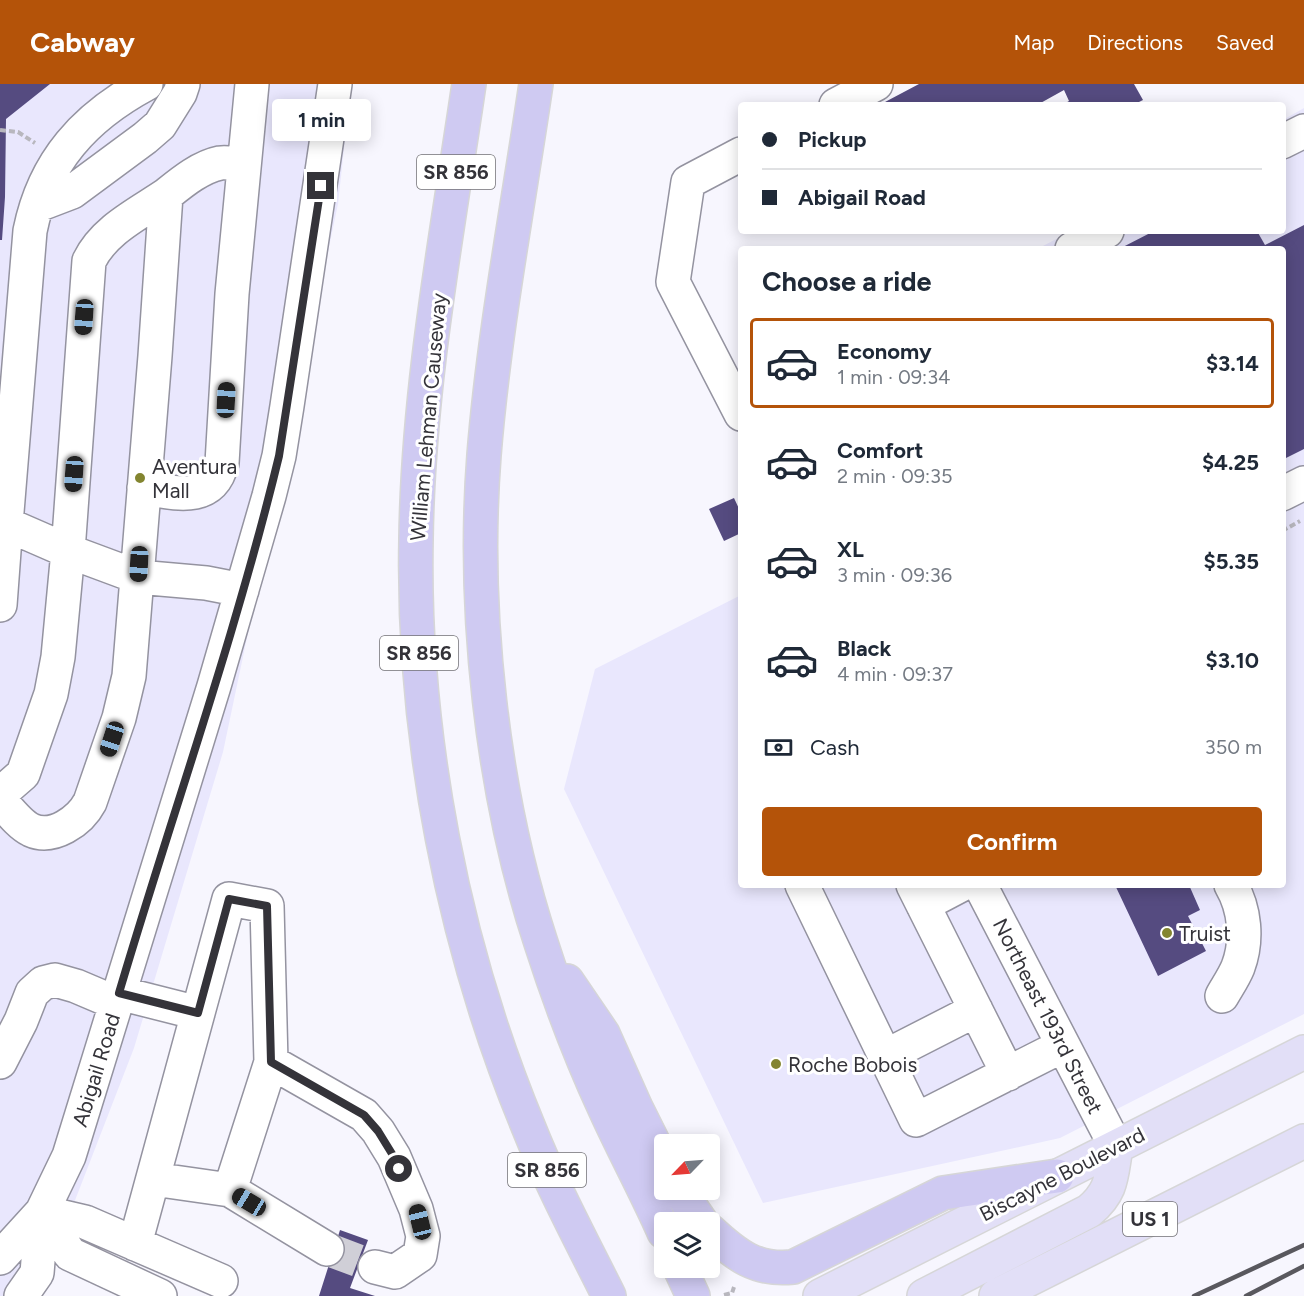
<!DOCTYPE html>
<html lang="en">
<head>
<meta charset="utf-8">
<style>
  :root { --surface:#fff; --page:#f6f6f7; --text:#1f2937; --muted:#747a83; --line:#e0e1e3; --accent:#b45309 }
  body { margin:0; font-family:Figtree,sans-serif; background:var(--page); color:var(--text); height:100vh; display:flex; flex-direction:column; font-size:22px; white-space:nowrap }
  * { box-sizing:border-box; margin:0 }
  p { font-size:20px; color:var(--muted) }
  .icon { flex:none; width:33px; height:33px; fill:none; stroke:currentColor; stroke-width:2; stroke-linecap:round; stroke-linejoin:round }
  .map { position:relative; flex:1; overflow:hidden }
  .details { position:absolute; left:738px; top:162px; width:548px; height:642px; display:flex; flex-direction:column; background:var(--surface); border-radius:6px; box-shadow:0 3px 15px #0003 }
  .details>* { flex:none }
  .banner { position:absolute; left:738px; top:18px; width:548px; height:132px; border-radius:6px; box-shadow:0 3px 15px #0003; display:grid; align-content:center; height:132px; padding:0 24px; background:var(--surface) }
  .needle { width:39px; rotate:245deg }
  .fabs { position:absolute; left:654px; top:1050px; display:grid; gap:12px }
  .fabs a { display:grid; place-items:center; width:66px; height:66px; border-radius:6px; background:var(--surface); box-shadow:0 3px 15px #0003; font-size:30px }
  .end { position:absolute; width:27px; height:27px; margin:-14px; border:8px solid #343339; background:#fff; box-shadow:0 0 0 3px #fff }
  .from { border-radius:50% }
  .bubble { position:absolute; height:42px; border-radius:6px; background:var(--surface); box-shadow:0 3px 15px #0003; font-size:20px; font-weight:700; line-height:42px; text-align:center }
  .car { position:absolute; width:18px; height:36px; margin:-18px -9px; border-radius:8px; box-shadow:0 0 4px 2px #0007; background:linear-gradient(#222 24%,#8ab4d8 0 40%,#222 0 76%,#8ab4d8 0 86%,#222 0) }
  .banner b { display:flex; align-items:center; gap:21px; height:57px; font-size:22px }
  .banner b+b { border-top:2px solid var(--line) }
  .banner i { width:15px; height:15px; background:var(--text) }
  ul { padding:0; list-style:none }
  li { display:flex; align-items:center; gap:18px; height:90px; margin:0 12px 9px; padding:0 12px; border:3px solid transparent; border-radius:6px }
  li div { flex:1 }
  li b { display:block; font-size:22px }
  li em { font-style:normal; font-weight:700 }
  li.selected { border-color:var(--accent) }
  li>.icon { width:54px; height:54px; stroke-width:1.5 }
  h2 { padding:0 24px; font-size:27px; line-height:72px }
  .pay { display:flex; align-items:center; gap:15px; height:66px; padding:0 24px; font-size:22px }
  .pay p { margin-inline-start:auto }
  .button { display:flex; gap:12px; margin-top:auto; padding:12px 24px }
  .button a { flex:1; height:69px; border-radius:6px; background:var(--accent); color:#fff; font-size:24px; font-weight:700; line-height:69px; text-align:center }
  header { display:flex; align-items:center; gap:36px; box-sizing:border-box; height:84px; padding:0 30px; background:var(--accent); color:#fff }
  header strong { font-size:28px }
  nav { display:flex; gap:33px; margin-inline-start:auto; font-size:21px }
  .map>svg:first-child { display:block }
</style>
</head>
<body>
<header>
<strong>Cabway</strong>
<nav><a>Map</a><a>Directions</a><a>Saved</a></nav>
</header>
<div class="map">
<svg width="1304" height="1212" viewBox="0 0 1304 1212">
  <rect width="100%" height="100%" fill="#f7f6fe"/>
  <path fill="#e9e7fd" d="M 0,0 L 351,0 L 338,120 L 223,668 L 134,964 L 38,1212 L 0,1212 Z
    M 1304,24 L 1304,930 L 1060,1054 L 763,1119 L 564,705 L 595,585 L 741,511 L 741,801 L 1282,801 L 1282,165 L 1037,165 L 1072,147 L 1282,147 L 1283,36 Z"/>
  <path fill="#554b80" d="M 0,0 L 50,0 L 6,35 L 5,113 L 2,156 L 0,156 Z
    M 919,0 L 1134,0 L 1143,16 L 1135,20 L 1136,21 L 1062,21 L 1069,17 L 1064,6 L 1037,21 L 887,21 L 885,18 Z
    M 1304,141 L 1304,365 L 1282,376 L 1282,165 L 1119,165 L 1154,147 L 1257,147 L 1265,161 Z
    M 734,414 L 741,429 L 741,449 L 724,457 L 709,425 Z
    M 1115,801 L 1189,801 L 1200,826 L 1188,832 L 1206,867 L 1158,892 Z
    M 340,1146 L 368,1156 L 350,1204 L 375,1212 L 319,1212 Z"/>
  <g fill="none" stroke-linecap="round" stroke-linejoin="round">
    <path stroke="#d0cfd7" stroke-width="33" stroke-dasharray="33 16" stroke-linecap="butt" d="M 327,1165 L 375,1183"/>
    <defs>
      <path id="minor" d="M 836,21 L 876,0
        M 1282,58 L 1304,47
        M 741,70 L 688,98 L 673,198 L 741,330
        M 38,121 L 72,108 L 145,54 L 160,41 L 180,9 L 183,0
        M 1072,165 L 1107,147
        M 144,404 C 175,409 212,420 222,379 L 232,210 L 252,0
        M 1282,410 L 1304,399
        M 0,437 L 6,440 L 30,147 C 44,77 85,33 146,0
        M 0,521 L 6,440 L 68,467 L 89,177 C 104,146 138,130 166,111
        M 0,710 L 23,690 L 51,610 L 58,573 L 68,467 L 138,493 L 206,499 L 242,506
        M 0,716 C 9,726 19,740 31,746 C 53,756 80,737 90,718 L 119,634 L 129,592 L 155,272 L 166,111 C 181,99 200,83 220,79 C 227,78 236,80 244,80
        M 802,801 L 916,1036 L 1062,962
        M 913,801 L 1008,990
        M 980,801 L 1116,1063
        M 923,821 L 961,801
        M 119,909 L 198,929
        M 1222,912 C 1227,903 1234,893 1238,883 C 1248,856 1245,825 1231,801
        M 886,972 L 976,926
        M 0,978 L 21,937 L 32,909 L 43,899 L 55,896 L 76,902 L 116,919
        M 271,978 L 364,1031 L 378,1047 L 394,1073 L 416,1125 L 423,1152 L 420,1171 L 395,1188 L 375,1183
        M 230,1106 L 327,1165
        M 42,1128 L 85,1138 L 221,1197
        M 42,1128 L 70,1170 L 160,1212
        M 135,1160 C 167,1045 198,930 229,815 L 267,822 L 271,978 L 230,1106 L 153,1095
        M 0,1174 L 42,1128 L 69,1072 L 214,602 L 269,412 L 279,372 L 287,322 L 335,0
        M 21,1212 L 37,1189 L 42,1128"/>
      <path id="major" d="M 820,1212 L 1304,968
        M 924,1212 L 1089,1127 C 1113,1107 1111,1092 1116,1063
        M 996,1212 L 1304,1057"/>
      <path id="highway" d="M 469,0 C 447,151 418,302 416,455 C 412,651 453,861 528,1042 C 551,1100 581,1156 609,1212
        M 536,0 C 518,123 494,247 484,371 C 472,527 492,710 541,859 C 559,915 580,971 605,1025 C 624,1067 646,1107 664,1148
        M 567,897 L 603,950 L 636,1024 L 664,1080
        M 679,1106 L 701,1138
        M 710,1147 C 736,1171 756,1187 793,1183 L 943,1109 L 1057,1092
        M 680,1184 L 693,1212"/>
    </defs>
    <use href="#minor" stroke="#9493a0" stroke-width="36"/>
    <use href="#major" stroke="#d6d6d7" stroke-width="36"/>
    <use href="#highway" stroke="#d6d6d7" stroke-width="36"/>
    <path stroke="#b8b7be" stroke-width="4" stroke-dasharray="6 3" stroke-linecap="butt" d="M 0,46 L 18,48 L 35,59
      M 1282,447 L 1300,437
      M 724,1211 L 732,1209 L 734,1203"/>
    <use href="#minor" stroke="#fff" stroke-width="33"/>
    <use href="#major" stroke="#e2dff7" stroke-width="33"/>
    <use href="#highway" stroke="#cfcaf2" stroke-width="33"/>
    <path stroke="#59585e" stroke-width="4.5" d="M 1194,1212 L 1304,1161
      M 1246,1212 L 1304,1182"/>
  </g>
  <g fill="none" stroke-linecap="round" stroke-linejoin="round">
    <path stroke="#343339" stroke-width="8" d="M 321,102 L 279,372 C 235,554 172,730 119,909 L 198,929 L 229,815 L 267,822 L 271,978 L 364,1031 L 378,1047 L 394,1073 L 399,1085"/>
  </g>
  <g fill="#838530" stroke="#fff" stroke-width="2">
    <circle cx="140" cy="394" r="6"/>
    <circle cx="1167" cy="849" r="6"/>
    <circle cx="776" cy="980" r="6"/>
  </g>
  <g text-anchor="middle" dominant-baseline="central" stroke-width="6" stroke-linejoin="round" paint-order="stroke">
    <g fill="#fff" stroke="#717074" stroke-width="1.5">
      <rect x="417" y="71" width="78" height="34" rx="4.5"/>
      <rect x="380" y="552" width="78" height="34" rx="4.5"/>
      <rect x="508" y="1069" width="78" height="34" rx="4.5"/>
      <rect x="1123" y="1118" width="54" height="34" rx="4.5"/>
    </g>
    <g font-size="20" font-weight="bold" fill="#343339">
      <text x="456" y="88">SR 856</text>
      <text x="419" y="569">SR 856</text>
      <text x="547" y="1086">SR 856</text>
      <text x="1150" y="1135">US 1</text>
    </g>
    <g font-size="21" fill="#343339" stroke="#fff">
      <text transform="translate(428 333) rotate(-85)">William Lehman Causeway</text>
      <text transform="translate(1048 932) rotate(63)">Northeast 193rd Street</text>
      <text transform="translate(96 986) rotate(-73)">Abigail Road</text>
      <text transform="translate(1062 1090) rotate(-27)">Biscayne Boulevard</text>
    </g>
    <g font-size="21" fill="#343339" stroke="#fff" text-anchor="start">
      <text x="152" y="382">Aventura<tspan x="152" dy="24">Mall</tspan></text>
      <text x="1179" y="849">Truist</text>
      <text x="788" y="980">Roche Bobois</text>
    </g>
  </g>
</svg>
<div class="fabs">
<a><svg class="needle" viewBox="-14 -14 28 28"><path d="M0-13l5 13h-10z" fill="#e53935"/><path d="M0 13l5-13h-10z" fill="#747a83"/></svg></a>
<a><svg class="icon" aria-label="layers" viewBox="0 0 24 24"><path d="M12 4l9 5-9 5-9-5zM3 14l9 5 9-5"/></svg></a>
</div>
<i class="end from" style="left:399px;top:1085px"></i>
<i class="end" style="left:321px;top:102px"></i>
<div class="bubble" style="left:272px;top:15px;width:99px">1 min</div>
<i class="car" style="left:84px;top:233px;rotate:184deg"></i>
<i class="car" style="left:226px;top:316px;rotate:3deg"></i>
<i class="car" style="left:74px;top:390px;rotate:184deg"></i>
<i class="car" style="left:139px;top:480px;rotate:183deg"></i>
<i class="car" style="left:112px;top:655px;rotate:198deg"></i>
<i class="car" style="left:249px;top:1118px;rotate:301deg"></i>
<i class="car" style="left:420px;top:1138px;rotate:346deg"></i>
<div class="banner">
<b><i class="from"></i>Pickup</b>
<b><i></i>Abigail Road</b>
</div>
<section class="details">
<h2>Choose a ride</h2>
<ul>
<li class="selected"><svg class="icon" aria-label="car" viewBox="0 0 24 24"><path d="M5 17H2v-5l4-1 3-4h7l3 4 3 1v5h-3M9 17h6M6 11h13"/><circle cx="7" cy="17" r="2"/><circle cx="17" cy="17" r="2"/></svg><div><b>Economy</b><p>1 min · 09:34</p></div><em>$3.14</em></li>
<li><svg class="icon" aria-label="car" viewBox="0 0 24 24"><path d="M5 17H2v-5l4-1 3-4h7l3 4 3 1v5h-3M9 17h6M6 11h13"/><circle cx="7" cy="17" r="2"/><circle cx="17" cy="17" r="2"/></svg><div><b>Comfort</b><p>2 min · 09:35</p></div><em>$4.25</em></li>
<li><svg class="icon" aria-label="car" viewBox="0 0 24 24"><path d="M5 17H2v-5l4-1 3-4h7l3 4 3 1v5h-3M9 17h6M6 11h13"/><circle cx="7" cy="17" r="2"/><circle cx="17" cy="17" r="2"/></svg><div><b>XL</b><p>3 min · 09:36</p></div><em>$5.35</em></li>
<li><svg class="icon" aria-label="car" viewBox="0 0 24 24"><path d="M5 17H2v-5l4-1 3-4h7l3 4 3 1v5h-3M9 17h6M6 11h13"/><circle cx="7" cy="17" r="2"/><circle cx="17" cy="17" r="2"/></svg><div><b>Black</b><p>4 min · 09:37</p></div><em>$3.10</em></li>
</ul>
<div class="pay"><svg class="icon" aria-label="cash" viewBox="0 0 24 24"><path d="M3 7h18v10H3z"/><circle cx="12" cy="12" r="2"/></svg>Cash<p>350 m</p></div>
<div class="button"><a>Confirm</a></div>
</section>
</div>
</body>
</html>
